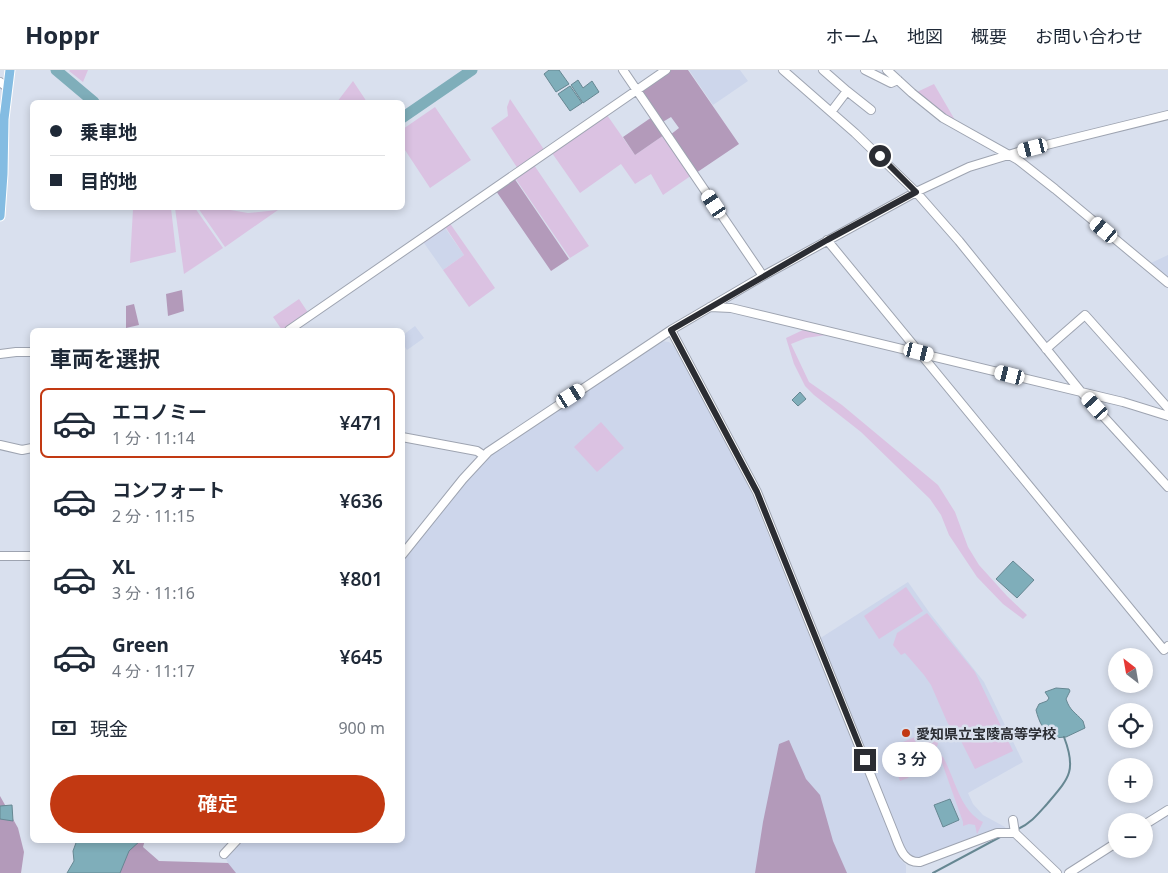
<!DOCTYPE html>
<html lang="ja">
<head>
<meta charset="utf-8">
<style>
  :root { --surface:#fff; --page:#f6f6f7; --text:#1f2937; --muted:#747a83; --line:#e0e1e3; --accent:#c23912 }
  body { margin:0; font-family:"Noto Sans","Noto Sans JP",sans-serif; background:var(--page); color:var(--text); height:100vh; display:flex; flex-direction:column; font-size:19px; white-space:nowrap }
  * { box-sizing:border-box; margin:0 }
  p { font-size:16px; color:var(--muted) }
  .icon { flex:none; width:28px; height:28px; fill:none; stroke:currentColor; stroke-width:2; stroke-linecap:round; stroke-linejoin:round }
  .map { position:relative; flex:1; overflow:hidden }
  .details { position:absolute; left:30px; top:258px; width:375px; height:515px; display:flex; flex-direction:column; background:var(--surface); border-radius:8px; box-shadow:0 2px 8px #0003 }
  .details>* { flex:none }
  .banner { position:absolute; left:30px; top:30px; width:375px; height:110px; border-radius:8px; box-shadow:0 2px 8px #0003; display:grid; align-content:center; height:110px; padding:0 20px; background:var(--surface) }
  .needle { width:32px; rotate:329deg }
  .controls { position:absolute; left:1108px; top:578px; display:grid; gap:10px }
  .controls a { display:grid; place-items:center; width:45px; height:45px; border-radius:50%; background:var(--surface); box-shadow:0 2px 8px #0003; font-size:25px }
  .end { position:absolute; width:22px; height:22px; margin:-11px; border:6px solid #2b2d33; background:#fff; box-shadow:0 0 0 2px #fff }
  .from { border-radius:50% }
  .bubble { position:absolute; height:35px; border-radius:18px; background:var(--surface); box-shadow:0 2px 8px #0003; font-size:16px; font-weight:600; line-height:35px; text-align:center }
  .car { position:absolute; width:15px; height:30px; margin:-15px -8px; border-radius:6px; box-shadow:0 0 4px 1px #0007; background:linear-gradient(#fff 24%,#345 0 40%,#fff 0 76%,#345 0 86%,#fff 0) }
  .banner b { display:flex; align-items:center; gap:18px; height:48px; font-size:19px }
  .banner b+b { border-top:1px solid var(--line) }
  .banner i { width:12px; height:12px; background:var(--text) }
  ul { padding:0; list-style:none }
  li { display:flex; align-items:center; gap:15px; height:70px; margin:0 10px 8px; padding:0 10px; border:2px solid transparent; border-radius:8px }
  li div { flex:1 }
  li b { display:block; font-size:19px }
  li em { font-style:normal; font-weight:600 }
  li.selected { border-color:var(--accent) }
  li>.icon { width:45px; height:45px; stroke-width:1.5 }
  h2 { padding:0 20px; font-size:22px; line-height:60px }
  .pay { display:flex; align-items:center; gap:12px; height:55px; padding:0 20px; font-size:19px }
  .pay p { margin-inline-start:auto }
  .action { display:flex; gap:10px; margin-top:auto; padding:10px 20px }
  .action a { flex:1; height:58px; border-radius:30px; background:var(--accent); color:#fff; font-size:20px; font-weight:600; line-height:58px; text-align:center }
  header { display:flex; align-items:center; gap:30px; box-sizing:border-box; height:70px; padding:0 25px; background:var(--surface); border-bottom:1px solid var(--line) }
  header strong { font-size:24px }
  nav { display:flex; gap:28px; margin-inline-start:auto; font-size:18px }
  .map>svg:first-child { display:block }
</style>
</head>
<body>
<header>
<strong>Hoppr</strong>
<nav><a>ホーム</a><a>地図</a><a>概要</a><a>お問い合わせ</a></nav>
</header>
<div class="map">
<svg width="1168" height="803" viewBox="0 0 1168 803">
  <rect width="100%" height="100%" fill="#d9e0ee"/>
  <path fill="#cdd6eb" d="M 689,0 L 740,0 L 748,11 L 713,35 Z
    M 445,158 L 464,185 L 443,200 L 424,173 Z
    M 1168,185 L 1168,210 L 1151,195 L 1151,193 Z
    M 415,256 L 424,268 L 407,280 L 403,274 L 403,265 Z
    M 661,271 L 669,272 L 677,279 L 747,412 L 900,789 L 906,795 L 906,803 L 232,803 L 225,786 L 239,770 L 402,770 L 403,491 L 485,387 Z
    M 908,512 L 929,542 L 984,612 L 1023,692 L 968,723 L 973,734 L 983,745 L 1005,757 L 1006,760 L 925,788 L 915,787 L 905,782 L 819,569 Z"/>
  <path fill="#dbc2e2" d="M 70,0 L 88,0 L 83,12 L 69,1 Z
    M 353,11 L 367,32 L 337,32 Z
    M 934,14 L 955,50 L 944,45 L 917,22 Z
    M 510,29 L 545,81 L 518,99 L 491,58 L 508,46 L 507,37 Z
    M 435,37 L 471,90 L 430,118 L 403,77 L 403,59 Z
    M 607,45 L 635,85 L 664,65 L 692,105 L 663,125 L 651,104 L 635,114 L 621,94 L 580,123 L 552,83 Z
    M 534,95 L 589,176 L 570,188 L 515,108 Z
    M 134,138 L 171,138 L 176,182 L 130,193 L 133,139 Z
    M 175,138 L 195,138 L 223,178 L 184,204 Z
    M 198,138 L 219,138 L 248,143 L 278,140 L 225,177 Z
    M 449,152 L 495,218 L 469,237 L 443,200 L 464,185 L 446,158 L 424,173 L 423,171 Z
    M 299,229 L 309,244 L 286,260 L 282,260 L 273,247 Z
    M 805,259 L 826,265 L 806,268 L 791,274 L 809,312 L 842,335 L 938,415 L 955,442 L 968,477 L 979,495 L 1007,526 L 1027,545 L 1023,549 L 1003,534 L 977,507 L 949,465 L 941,445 L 930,429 L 861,362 L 814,325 L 805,316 L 794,294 L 786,268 Z
    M 601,352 L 624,378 L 597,402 L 574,377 Z
    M 906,517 L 923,541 L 879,569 L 864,546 Z
    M 927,543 L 975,602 L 1013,681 L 975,699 L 957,663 L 948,654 L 931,615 L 924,605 L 905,583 L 901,585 L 893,575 L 897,563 Z
    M 920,665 L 918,675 L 921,682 L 919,686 C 909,689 901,685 891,687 L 888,678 Z
    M926 673a6 6 0 1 1 12 0a6 6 0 1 1-12 0Z
    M 934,684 L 938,684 L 943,687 C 955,708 960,741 983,752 L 977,764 L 975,755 L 969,754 L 963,756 L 963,752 L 941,690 L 928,692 L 930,687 Z
    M 902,690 L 910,693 L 912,702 L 908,708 L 900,711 L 893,691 Z"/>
  <path fill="#b39aba" d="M 671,0 L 688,0 L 739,74 L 696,103 L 670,65 L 679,58 L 671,47 L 661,53 L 640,22 Z
    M 652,47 L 664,65 L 635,85 L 623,67 Z
    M 514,108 L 569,189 L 551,201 L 496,121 Z
    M 182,220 L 184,241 L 168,246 L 166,224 Z
    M 134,234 L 139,255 L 126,258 L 126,236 Z
    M 789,670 L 806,709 L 820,725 L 833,771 L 847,803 L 755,803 L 763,752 L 779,674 Z
    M 0,726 L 18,758 L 24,782 L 21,803 L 0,803 Z
    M 81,770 L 145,770 L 143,777 L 159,791 L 228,793 L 236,803 L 75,803 Z"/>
  <path fill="#7faeba" stroke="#668792" d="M 549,0 L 559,0 L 569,14 L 556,22 L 544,4 Z
    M 578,10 L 583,18 L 592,11 L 599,22 L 583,33 L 571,15 Z
    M 570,16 L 582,33 L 570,41 L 558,24 Z
    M 800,322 L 806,329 L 798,336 L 792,330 Z
    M 1013,491 L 1034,510 L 1017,528 L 996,509 Z
    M 1056,618 L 1069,619 L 1070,621 L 1066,629 C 1070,641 1075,642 1083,651 L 1085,658 L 1066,667 L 1053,668 C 1043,660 1039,652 1036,640 L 1039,634 L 1047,631 L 1049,628 L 1045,622 Z
    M 950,729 L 959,750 L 943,757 L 934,735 Z
    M 12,735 L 13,751 L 0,749 L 0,736 Z
    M 77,770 L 141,770 L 129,781 L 120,803 L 67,803 L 74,791 L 73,781 Z"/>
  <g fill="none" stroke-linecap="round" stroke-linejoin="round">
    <path stroke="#668792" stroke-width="2" d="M 1018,759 C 1031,753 1038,744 1047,734 C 1069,708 1077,701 1064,667
      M 933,803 L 1002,766"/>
    <path stroke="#7faeba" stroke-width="11" d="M 56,0 L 94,32
      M 402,48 L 472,0"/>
    <defs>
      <path id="minor" d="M 623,0 L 763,206
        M 783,0 L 855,63 L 916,122 L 959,171 L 1082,323 L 1168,417
        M 823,0 L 847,21 L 831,42
        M 865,0 L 891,13 L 898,10
        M 887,0 L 912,23 L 943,48 L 1018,90 L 1055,119 L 1168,213
        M 0,12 L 8,18
        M 847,21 L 871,40
        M 827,170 L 1164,580 L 1168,576
        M 710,237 L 731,238 L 1123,332 L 1168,346
        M 289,260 L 666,0
        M 671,260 L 757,422 L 894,763 C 899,776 903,793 920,792 L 997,763 L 1015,763 L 1057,803
        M 1046,279 L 1085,245 L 1168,338
        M 0,284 L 16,282 L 32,282
        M 402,367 L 477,381 L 483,385
        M 0,375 L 22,380 L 32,378
        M 402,485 L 463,409 L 488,382 L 671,260 L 763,206 L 916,122 L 969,97 L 1018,82 L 1168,45
        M 0,486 L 32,486
        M 1013,750 L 1015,763
        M 1144,755 L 1168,740
        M 224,784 L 237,770
        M 1069,803 L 1116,773"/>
      <path id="major" d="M 0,146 L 3,104 L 4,49 L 10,0"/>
    </defs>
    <use href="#minor" stroke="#9ea4b1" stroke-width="10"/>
    <use href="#major" stroke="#fff" stroke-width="11"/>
    <use href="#minor" stroke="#fff" stroke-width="8"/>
    <use href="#major" stroke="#84bce2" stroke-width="9"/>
  </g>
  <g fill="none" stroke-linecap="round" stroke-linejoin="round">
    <path stroke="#2b2d33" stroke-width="6" d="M 865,690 L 757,422 L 671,260 L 827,170 L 916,122 L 880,86"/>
  </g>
  <circle fill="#c23912" stroke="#d9e0ee" stroke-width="2" cx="906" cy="663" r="5"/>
  <g text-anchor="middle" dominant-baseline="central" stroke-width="5" stroke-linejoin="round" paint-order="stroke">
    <g font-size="14" font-weight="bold" fill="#2b2d33" stroke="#d9e0ee" text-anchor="start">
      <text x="916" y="663">愛知県立宝陵高等学校</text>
    </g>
  </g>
</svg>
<div class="controls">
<a><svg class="needle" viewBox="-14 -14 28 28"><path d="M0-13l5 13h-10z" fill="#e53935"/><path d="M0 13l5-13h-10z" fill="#747a83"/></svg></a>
<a><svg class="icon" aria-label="locate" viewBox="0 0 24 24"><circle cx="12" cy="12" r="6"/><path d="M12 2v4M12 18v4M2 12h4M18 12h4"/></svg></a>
<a>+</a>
<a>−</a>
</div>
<i class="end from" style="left:880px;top:86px"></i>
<i class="end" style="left:865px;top:690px"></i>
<div class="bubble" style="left:882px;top:672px;width:60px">3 分</div>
<i class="car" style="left:1033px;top:78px;rotate:256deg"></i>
<i class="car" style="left:714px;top:134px;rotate:326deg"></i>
<i class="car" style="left:1104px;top:160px;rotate:310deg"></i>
<i class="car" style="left:919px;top:282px;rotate:104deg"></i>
<i class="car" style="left:1010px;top:305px;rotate:284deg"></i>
<i class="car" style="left:571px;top:326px;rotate:57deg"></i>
<i class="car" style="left:1095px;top:336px;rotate:318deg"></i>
<div class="banner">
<b><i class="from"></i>乗車地</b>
<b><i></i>目的地</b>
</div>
<section class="details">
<h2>車両を選択</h2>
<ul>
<li class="selected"><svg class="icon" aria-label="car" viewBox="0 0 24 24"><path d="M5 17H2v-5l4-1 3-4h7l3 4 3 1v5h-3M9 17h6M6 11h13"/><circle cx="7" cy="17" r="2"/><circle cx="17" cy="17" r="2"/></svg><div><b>エコノミー</b><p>1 分 · 11:14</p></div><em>¥471</em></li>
<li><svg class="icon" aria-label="car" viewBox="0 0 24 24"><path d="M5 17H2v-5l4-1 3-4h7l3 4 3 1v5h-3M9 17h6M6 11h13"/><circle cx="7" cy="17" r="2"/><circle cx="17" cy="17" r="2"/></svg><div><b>コンフォート</b><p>2 分 · 11:15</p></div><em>¥636</em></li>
<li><svg class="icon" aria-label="car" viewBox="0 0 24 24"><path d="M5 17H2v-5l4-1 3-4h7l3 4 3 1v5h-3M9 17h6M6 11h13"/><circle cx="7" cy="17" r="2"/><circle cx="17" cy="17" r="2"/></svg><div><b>XL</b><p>3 分 · 11:16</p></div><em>¥801</em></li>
<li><svg class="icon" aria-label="car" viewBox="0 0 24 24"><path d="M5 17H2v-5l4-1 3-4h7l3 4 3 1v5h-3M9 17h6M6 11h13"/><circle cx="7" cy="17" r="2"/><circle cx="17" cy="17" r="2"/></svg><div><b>Green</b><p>4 分 · 11:17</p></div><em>¥645</em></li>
</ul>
<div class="pay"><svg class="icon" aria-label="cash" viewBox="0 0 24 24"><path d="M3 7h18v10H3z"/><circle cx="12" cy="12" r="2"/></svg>現金<p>900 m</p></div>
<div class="action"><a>確定</a></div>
</section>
</div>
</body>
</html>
